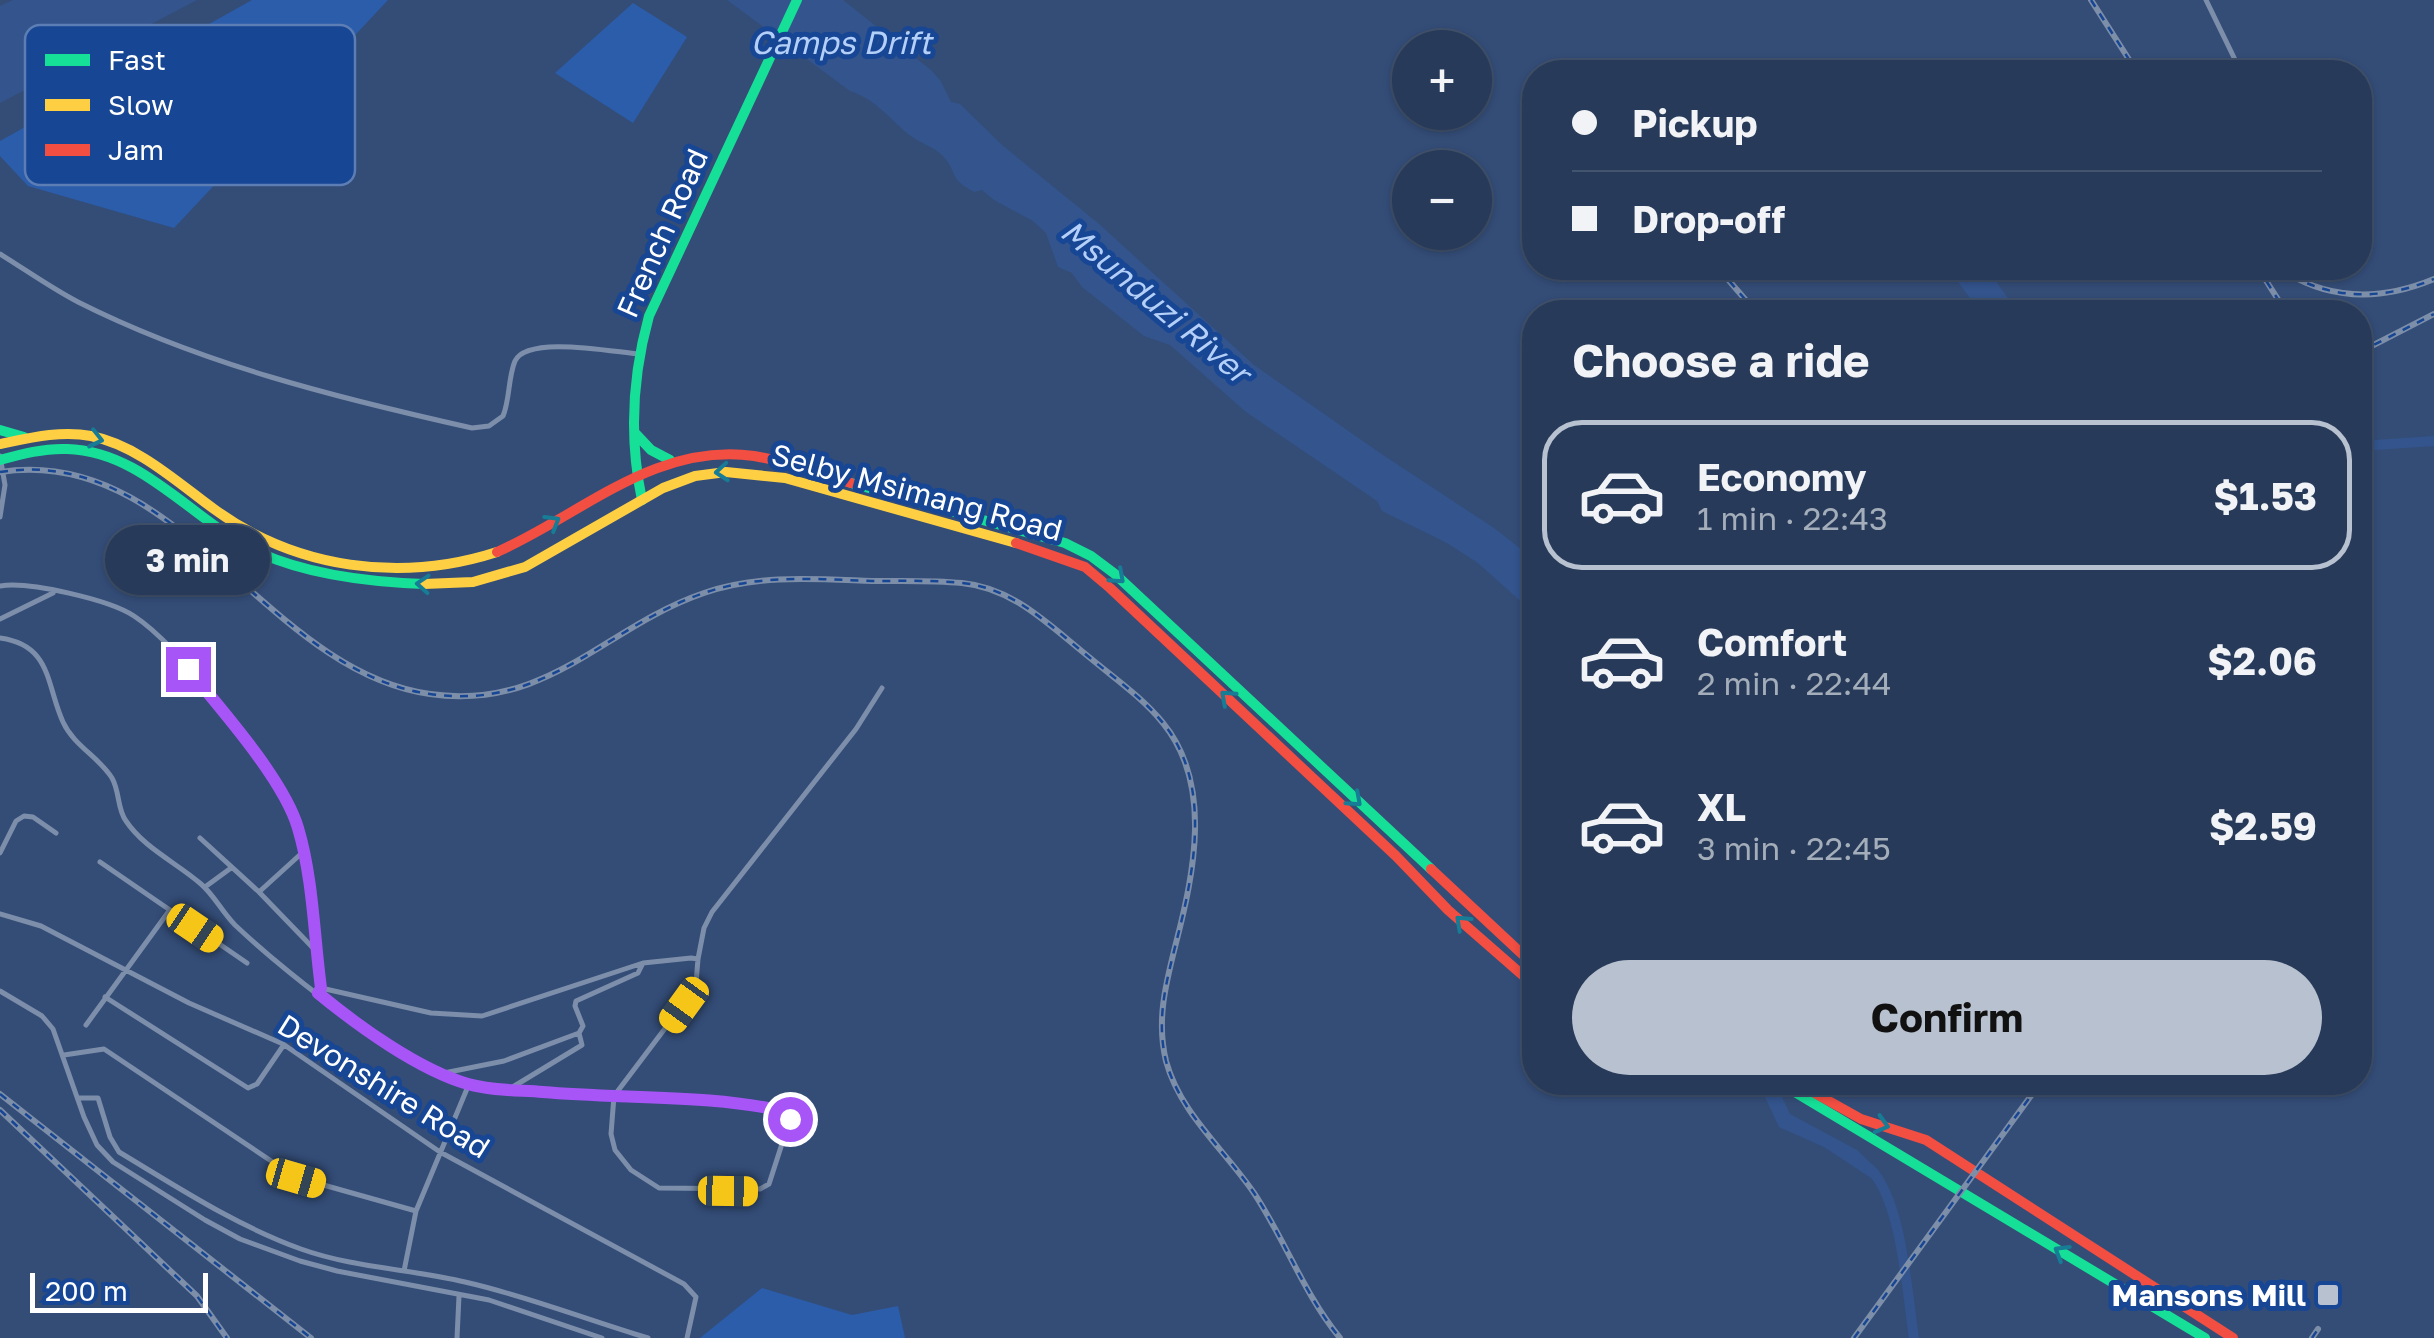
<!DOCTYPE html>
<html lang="en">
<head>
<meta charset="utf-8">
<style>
  :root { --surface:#273a59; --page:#2f415f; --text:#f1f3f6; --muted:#a4adba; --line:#43546f; --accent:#b8c1cf }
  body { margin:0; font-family:"Golos Text",sans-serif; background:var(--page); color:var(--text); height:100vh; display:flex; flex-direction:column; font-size:38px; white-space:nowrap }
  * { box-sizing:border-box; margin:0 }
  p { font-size:32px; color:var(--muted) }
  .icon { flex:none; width:55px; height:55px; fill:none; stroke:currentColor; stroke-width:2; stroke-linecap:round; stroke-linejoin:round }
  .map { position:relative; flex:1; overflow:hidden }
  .sheet { position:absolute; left:1522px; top:300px; width:850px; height:795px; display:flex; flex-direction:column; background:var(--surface); border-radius:40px; box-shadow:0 2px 8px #0004,0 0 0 2px var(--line) }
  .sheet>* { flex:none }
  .guide { position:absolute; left:1522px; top:60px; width:850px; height:220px; border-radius:40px; box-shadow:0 2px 8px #0004,0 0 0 2px var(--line); display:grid; align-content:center; height:220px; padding:0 50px; background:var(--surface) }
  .tools { position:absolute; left:1392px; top:30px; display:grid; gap:20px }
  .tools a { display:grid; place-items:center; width:100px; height:100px; border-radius:50%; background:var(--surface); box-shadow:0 2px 8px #0004,0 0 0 2px var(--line); font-size:50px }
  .scale { position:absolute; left:30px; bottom:25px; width:178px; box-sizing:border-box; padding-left:10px; border:5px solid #fff; border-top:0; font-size:28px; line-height:35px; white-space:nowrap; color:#fff; -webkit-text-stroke:8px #174694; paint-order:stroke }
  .end { position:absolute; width:45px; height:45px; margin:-22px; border:12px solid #a855f7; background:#fff; box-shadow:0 0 0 5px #fff }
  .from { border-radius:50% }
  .bubble { position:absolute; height:70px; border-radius:35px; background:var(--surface); box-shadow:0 2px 8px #0004,0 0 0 2px var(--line); font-size:32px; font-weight:700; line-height:70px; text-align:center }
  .car { position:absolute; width:30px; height:60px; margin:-30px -15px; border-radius:12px; box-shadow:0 0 8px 2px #0007; background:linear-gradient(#f5c518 24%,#345 0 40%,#f5c518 0 76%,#345 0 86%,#f5c518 0) }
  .guide b { display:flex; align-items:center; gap:35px; height:95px; font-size:38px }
  .guide b+b { border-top:2px solid var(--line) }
  .guide i { width:25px; height:25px; background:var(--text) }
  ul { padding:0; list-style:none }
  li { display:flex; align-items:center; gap:30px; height:150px; margin:0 20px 15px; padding:0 30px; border:5px solid transparent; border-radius:40px }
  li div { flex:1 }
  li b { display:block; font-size:38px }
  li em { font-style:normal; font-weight:700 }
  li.current { border-color:var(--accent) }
  li>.icon { width:90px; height:90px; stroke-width:1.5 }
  h2 { padding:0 50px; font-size:45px; line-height:120px }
  .primary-button { display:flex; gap:20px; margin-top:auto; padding:20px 50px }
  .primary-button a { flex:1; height:115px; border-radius:60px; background:var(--accent); color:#111; font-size:40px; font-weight:700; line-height:115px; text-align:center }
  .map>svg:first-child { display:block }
</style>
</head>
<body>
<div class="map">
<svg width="2434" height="1338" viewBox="0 0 2434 1338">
  <rect width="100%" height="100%" fill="#344d77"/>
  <path fill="#2b5dab" d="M 252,0 L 388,0 L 174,228 L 28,186 L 0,156 L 0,141 Z
    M 633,3 L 687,37 L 633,123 L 555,73 Z
    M 762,1288 L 852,1315 L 898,1306 L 905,1338 L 700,1338 Z"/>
  <path fill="#33548d" d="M 13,0 L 197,0 L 0,103 L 0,6 Z
    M 727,0 L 843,0 L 931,70 L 940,80 L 951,102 L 960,104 L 1002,145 L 1098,223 L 1254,365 L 1380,453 L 1494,528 L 1535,560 L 1535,614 L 1478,563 L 1447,543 L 1382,511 L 1377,501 L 1246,412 L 1170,345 L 1144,336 L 1082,287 L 1072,273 L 1058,267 L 1046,233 L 1033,221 L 994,200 L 982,190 L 974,192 C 947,177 959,174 943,156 C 933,146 919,143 908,134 C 888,117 875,99 850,91 Z
    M 1948,268 L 1987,268 L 2016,310 L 2013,312 L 1980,312 Z
    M 1763,1083 L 1780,1083 L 1782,1097 L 1790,1114 L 1857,1150 L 1880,1172 L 1871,1178 L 1824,1147 L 1779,1127 L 1765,1097 Z"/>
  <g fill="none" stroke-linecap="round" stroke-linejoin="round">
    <path stroke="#33548d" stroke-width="10" d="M 2360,446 L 2434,441
      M 1869,1168 C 1902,1198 1907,1294 1914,1338"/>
    <path stroke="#7c8eaa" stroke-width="5" d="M 2206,0 L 2241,72
      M 0,254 C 26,270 51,288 78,302 C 201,364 338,398 472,428 L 489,426 L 503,416 C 510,399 508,378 515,361 C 527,335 613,352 639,354
      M 0,456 L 5,485 L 0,517
      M 0,586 C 29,581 110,600 134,616 C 180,646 270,764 293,815 C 298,827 300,839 303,852
      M 0,619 L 53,593
      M 0,638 C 52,645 46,685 63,722 C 74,746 99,757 112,778 C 120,792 117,809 126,821 C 144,848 177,863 201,884 C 214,895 222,912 235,925 C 289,976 420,1081 493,1089 C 588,1100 694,1091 787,1112 L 790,1119 L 769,1184 L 760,1189 L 659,1188 L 631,1170 L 615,1150 L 611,1134 L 614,1096 L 691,994 L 696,983 L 698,959 L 691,958 L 643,963 L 638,973 L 576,1001 L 575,1006 L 583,1026 L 579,1033 L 504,1061 L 439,1074
      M 200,838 L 259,892 L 316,951
      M 0,853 L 16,821 L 24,816 L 33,817 L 56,833
      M 100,862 L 247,963
      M 205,887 L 231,868
      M 259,892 L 303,852 L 321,988
      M 0,914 L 41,926 L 189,1003 L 283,1044 L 440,1152 L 684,1284 L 696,1297 L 687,1338
      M 698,959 L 704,928 L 712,912 L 856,729 L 882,688
      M 0,991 L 42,1016 L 53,1029 L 84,1117 L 97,1145 L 113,1162 L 205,1220 L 240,1239 L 300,1261 L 337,1271 L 489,1300 L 602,1338
      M 318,993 L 321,988 L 431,1013 L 482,1016 L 643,963
      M 105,997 L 248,1088 L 257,1084 L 283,1046
      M 86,1025 L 169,911
      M 64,1055 L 104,1049 L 295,1177 L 416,1211
      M 511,1088 L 582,1045 L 579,1033
      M 78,1098 L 98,1098 L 110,1137 L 119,1152 C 179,1188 235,1225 301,1249 C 354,1268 411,1269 465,1282 C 527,1296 587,1320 648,1338
      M 404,1271 L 416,1211 L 469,1084
      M 457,1338 L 459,1296"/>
    <path stroke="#16e098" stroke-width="10" d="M 0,430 L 24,437
      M 635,433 L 651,450 L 670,460
      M 0,460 C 22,454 44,448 67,449 C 144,451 194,523 260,553 C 309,575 370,582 424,584
      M 851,483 L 1065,543 L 1091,556 L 1115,574 L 1431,869
      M 642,500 C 629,438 632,377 649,316 L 797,0
      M 1778,1082 L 2205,1338"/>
    <path stroke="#ffcf43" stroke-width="10" d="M 0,444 C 29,438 61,430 91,436 C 137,445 177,482 214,509 C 296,569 401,583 497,552
      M 424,584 L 473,582 L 525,567 L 663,488 L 695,476 L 726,472 L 785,478 L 1016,543"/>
    <path stroke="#f24e42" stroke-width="10" d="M 1016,543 L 1085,567 L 1110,588 L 1396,856 L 1448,910 L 1535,986
      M 497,552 C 581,515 655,442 754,456 C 786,461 820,474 851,483
      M 1431,869 L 1535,966
      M 1795,1082 L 1861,1119 L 1926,1140 L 2233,1338"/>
    <defs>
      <path id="rail" d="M 2091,0 L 2137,72
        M 2258,268 L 2286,312
        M 2279,268 C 2328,301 2381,301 2434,279
        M 1719,269 L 1756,312
        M 2360,352 L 2434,314
        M 0,472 C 179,444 265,671 430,694 C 549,711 604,627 704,593 C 759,574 816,579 872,581 C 902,581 932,580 962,583 C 1014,588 1050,626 1089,657 C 1114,678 1142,697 1163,723 C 1213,784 1194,873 1176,943 C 1166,983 1156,1020 1166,1061 C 1180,1113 1224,1149 1254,1193 C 1285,1240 1304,1294 1340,1338
        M 0,1094 L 311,1338
        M 0,1110 L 197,1296 L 227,1338
        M 1854,1338 L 2041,1082
        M 2312,1338 L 2318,1329"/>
    </defs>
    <use href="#rail" stroke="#7d8ea9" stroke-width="6"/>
    <use href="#rail" stroke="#174694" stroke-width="2.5" stroke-dasharray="8" stroke-linecap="butt"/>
  </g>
  <defs><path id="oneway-chevron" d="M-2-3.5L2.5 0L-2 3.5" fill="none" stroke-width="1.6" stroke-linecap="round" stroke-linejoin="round" transform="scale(2.5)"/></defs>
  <g stroke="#177c95">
    <use href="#oneway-chevron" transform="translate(96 439) rotate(13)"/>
    <use href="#oneway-chevron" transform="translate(722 472) rotate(175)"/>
    <use href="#oneway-chevron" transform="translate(553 522) rotate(-31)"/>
    <use href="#oneway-chevron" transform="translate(1118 577) rotate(42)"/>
    <use href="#oneway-chevron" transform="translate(423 584) rotate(-176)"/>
    <use href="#oneway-chevron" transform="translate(1227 697) rotate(-138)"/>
    <use href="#oneway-chevron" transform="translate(1355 800) rotate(42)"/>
    <use href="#oneway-chevron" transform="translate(1462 922) rotate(-137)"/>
    <use href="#oneway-chevron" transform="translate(1882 1125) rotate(16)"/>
    <use href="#oneway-chevron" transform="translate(2061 1252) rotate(-149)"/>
  </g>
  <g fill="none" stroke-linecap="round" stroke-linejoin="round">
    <path stroke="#a855f7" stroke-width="12" d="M 188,669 C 221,709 284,780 298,828 C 313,878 314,936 321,988 L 318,993 C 358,1026 419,1070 468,1084 C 493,1091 518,1090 543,1092 C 621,1099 712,1094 787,1112 L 790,1119"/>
  </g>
  <rect fill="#b8c1cf" stroke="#174694" stroke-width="4" x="2316" y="1283" width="24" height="24" rx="5"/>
  <g text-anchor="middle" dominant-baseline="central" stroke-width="10" stroke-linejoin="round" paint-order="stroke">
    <g font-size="30" fill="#fff" stroke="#174694">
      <text transform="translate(662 233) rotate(-66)">French Road</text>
      <text transform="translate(917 492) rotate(15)">Selby Msimang Road</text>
      <text transform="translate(384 1086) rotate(32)">Devonshire Road</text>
    </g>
    <g font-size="30" font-weight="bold" fill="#fff" stroke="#174694" text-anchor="end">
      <text x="2306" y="1295">Mansons Mill</text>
    </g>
    <g font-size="32" font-style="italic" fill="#b4cff8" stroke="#174694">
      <text x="841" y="42">Camps Drift</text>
      <text transform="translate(1156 301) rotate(40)">Msunduzi River</text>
    </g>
  </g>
  <rect x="25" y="25" width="330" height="160" rx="15" fill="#174694" stroke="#5d7eb4" stroke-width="2.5"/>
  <rect x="45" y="54" width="45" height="12" fill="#16e098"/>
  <rect x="45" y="99" width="45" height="12" fill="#ffcf43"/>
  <rect x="45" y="144" width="45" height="12" fill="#f24e42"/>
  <g font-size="28" fill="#fff">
    <text x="108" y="70">Fast</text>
    <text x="108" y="115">Slow</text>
    <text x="108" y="160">Jam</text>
  </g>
</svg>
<div class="tools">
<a>+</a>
<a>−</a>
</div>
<div class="scale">200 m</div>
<i class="end from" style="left:790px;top:1119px"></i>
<i class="end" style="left:188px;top:669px"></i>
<div class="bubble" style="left:105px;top:525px;width:165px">3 min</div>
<i class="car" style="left:195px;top:928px;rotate:124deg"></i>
<i class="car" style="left:684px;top:1005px;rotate:216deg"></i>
<i class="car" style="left:296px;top:1178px;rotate:106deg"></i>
<i class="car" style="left:728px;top:1191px;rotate:91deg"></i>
<div class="guide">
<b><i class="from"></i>Pickup</b>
<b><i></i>Drop-off</b>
</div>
<section class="sheet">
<h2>Choose a ride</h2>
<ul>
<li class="current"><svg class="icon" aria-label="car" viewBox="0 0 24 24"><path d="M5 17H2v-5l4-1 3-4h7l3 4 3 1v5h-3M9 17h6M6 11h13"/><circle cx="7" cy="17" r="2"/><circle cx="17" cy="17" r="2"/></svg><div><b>Economy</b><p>1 min · 22:43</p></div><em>$1.53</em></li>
<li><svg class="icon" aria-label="car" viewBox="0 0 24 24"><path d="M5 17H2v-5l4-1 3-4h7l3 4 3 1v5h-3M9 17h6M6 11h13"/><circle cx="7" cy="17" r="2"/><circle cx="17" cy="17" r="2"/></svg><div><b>Comfort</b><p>2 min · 22:44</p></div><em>$2.06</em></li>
<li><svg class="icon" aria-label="car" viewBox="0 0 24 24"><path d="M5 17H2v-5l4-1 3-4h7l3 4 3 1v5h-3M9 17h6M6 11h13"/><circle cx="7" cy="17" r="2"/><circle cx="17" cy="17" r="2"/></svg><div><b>XL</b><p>3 min · 22:45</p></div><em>$2.59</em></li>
</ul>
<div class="primary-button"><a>Confirm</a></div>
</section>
</div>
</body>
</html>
